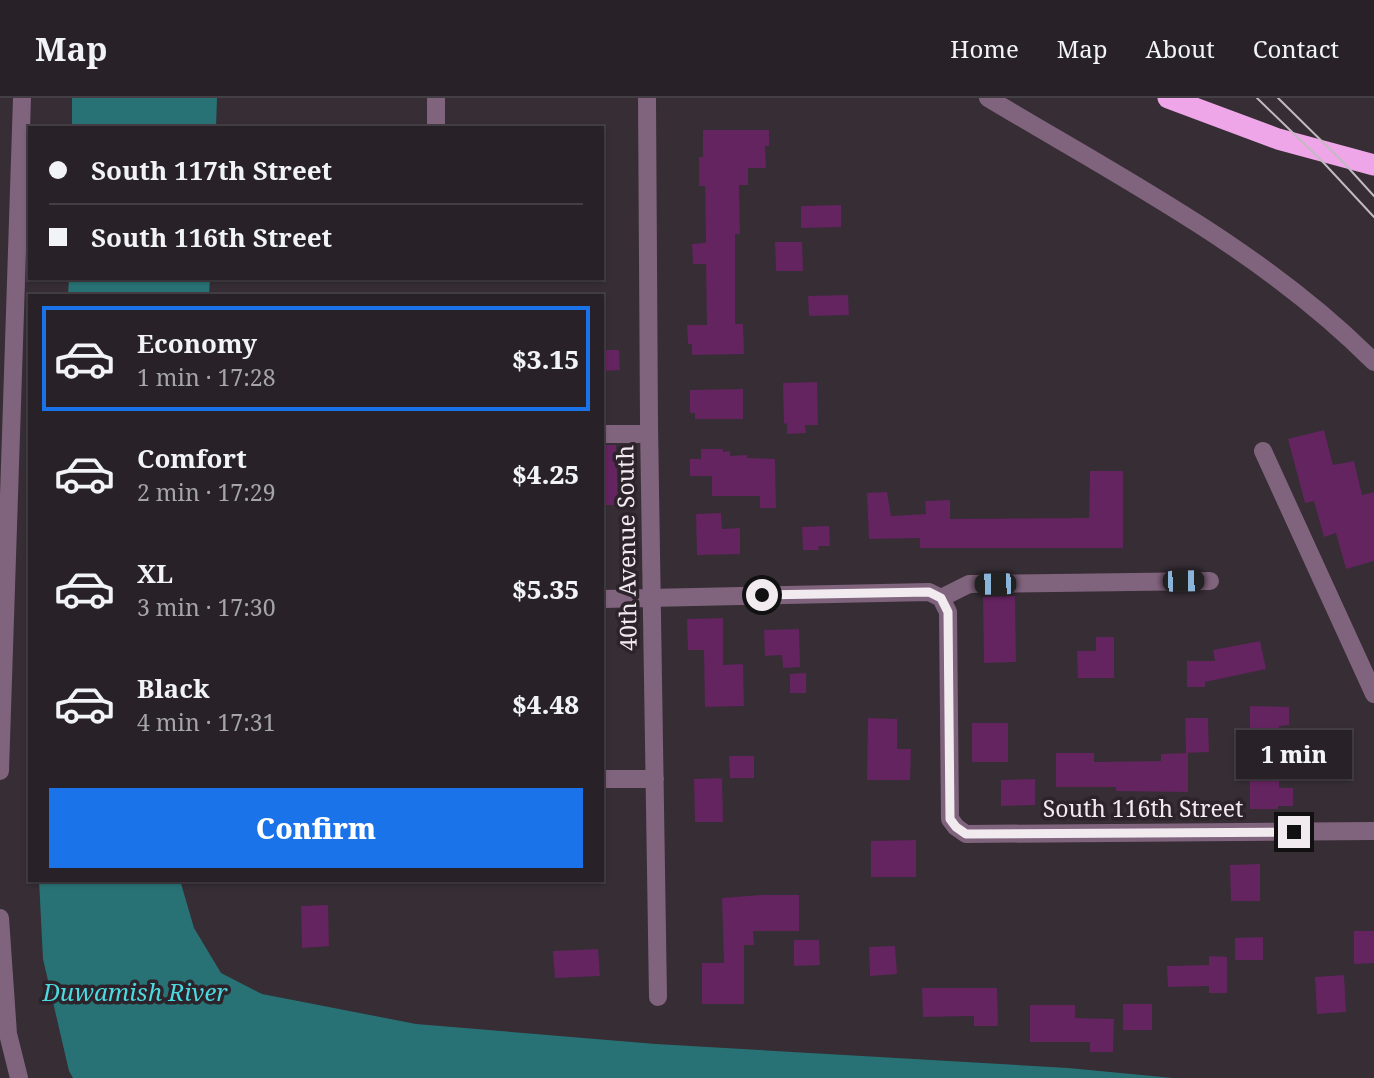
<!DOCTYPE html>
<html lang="en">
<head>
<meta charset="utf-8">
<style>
  :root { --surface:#282228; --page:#342f34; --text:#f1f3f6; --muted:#a5a4a8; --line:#443f45; --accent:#1a73e8 }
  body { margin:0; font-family:"Noto Serif",serif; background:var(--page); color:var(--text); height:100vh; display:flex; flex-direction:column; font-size:26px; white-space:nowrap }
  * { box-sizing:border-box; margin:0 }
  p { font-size:23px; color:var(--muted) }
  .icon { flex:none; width:38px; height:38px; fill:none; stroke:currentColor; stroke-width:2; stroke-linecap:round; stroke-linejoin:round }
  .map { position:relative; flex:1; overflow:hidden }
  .drawer { position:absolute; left:28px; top:196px; width:576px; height:588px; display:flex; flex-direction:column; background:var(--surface); border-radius:0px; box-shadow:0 2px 5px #0004,0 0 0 2px var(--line) }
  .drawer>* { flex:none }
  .top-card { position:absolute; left:28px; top:28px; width:576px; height:154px; border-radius:0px; box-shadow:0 2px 5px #0004,0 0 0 2px var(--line); display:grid; align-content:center; height:154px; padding:0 21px; background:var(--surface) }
  .end { position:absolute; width:32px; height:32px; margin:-16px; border:9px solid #f1ebf0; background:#111; box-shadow:0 0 0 4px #111 }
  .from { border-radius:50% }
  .bubble { position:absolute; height:49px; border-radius:0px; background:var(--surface); box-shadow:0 2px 5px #0004,0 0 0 2px var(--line); font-size:23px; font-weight:800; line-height:49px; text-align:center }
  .car { position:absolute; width:21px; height:42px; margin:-21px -10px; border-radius:9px; box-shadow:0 0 5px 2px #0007; background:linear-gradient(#222 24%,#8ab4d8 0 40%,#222 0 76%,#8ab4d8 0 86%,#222 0) }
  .top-card b { display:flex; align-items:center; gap:24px; height:66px; font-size:26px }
  .top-card b+b { border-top:2px solid var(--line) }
  .top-card i { width:18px; height:18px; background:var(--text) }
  ul { padding:12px 0 0; list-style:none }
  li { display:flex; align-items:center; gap:21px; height:105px; margin:0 14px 10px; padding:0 7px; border:4px solid transparent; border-radius:0px }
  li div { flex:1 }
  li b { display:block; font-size:26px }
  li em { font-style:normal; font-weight:800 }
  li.selected { border-color:var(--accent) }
  li>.icon { width:63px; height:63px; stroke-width:1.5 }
  .button { display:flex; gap:14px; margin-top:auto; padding:14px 21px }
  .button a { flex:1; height:80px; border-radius:0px; background:var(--accent); color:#fff; font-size:28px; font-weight:800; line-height:80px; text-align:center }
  header { display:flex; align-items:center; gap:42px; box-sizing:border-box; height:98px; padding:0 35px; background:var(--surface); border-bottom:2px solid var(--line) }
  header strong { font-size:33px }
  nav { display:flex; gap:38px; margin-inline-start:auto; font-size:24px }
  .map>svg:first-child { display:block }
</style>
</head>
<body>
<header>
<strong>Map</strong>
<nav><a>Home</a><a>Map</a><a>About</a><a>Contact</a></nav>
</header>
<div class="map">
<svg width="1374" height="980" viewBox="0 0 1374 980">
  <rect width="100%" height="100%" fill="#362d35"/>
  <path fill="#287275" d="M 72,0 L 217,0 L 216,30 L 72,30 Z
    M 69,180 L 210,180 L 209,198 L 68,198 Z
    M 39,782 L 180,782 L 194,830 L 221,875 L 262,896 L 416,926 L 656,946 L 1068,970 L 1173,980 L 73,980 L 69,973 L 43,861 Z"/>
  <path fill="#63245f" d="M 703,32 L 769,32 L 769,48 L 765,48 L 766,70 L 748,70 L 748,87 L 739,87 L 740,136 L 735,136 L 735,226 L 743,226 L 744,256 L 692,257 L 692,246 L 688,246 L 687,227 L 707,227 L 706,166 L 693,166 L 692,146 L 706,145 L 705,88 L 699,88 L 699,59 L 703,59 Z
    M 841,107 L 841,129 L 801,130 L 801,108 Z
    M 775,144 L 802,144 L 803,173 L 776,173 Z
    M 848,197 L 849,217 L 809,218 L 808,198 Z
    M 602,252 L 619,252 L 620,272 L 602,273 Z
    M 817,284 L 818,327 L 805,327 L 806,335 L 787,336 L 787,325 L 784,326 L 783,285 Z
    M 743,291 L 743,321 L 695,321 L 695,315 L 690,315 L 690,292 Z
    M 1324,332 L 1333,367 L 1354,363 L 1362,397 L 1374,394 L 1374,463 L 1346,471 L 1336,435 L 1324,439 L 1314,403 L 1305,405 L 1288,341 Z
    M 602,347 L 616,347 L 618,407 L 602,407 Z
    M 701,351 L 723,351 L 723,354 L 730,353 L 730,358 L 747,357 L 747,360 L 775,361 L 776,410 L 760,410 L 760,398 L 712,398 L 712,378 L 690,378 L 690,361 L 701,361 Z
    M 1090,373 L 1123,373 L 1123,450 L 920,450 L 920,440 L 869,441 L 867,395 L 887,394 L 891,418 L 926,416 L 925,403 L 950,402 L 950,421 L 1089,420 Z
    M 721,415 L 722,431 L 740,430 L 740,456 L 697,457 L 696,416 Z
    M 829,428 L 830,448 L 818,448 L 819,452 L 803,452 L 802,429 Z
    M 1015,498 L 1016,564 L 984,565 L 983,499 Z
    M 723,520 L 723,567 L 743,566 L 744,608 L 705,609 L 704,552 L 688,552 L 687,521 Z
    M 799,531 L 800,569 L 783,570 L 782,557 L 765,558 L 764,532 Z
    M 1096,539 L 1114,539 L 1114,580 L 1078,580 L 1077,553 L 1096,553 Z
    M 1260,543 L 1266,571 L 1205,584 L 1205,589 L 1187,589 L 1187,563 L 1215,563 L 1213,552 Z
    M 806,575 L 806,595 L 790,595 L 790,576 Z
    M 1250,608 L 1289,609 L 1289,627 L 1279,628 L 1279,690 L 1293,690 L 1293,708 L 1278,708 L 1278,711 L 1250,711 Z
    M 868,620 L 897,621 L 897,651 L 911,651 L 910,682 L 867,682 Z
    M 1185,620 L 1208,620 L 1209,654 L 1186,655 Z
    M 972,625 L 1008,625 L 1008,664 L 972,664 Z
    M 1056,655 L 1094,655 L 1094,664 L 1161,663 L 1161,656 L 1188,655 L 1188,694 L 1116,693 L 1116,689 L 1056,689 Z
    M 729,658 L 754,658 L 754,680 L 730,680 Z
    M 722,680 L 723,724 L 695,724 L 694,681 Z
    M 1035,681 L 1035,707 L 1001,708 L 1001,682 Z
    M 916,742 L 916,779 L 871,779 L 871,743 Z
    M 1260,766 L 1260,803 L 1231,803 L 1230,767 Z
    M 761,797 L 799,797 L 799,833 L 753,833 L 754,847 L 744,847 L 744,906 L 702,906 L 702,865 L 724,865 L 722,800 Z
    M 328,807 L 329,848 L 302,850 L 301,808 Z
    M 1354,833 L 1374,833 L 1374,865 L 1354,866 Z
    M 1263,839 L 1263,862 L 1235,862 L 1235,840 Z
    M 794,842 L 819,842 L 820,867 L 794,868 Z
    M 895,848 L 897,876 L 870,878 L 869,849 Z
    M 598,851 L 600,878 L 555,880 L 553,853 Z
    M 1209,858 L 1227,859 L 1227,895 L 1209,895 L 1209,888 L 1168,889 L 1167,868 L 1209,867 Z
    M 1344,877 L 1346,914 L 1317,916 L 1315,879 Z
    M 922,890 L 997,890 L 998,928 L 974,928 L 974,918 L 923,919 Z
    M 1123,906 L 1152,906 L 1152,932 L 1123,932 Z
    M 1030,907 L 1075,907 L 1075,920 L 1114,921 L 1113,954 L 1090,954 L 1090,944 L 1030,944 Z"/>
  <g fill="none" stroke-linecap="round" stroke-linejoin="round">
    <path stroke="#80637d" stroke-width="18" d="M 436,0 L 436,30
      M 647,0 L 649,327 L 658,899
      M 988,0 C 1121,80 1264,153 1374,264
      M 602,336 L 649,336
      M 1263,353 L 1374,596
      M 941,500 L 948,514 L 950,721 L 956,729 L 966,736 L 1374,733
      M 602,501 L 929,494 L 941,500 L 969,486 L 1210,483
      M 0,673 L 22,0
      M 602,681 L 655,681
      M 0,820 L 8,936 L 19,980"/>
    <path stroke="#efa6e8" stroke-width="21" d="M 1168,0 L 1278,41 L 1374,67"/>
    <path stroke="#c1bac0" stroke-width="2" d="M 1257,0 L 1321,62 L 1374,119
      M 1278,0 L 1344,65 L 1374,98"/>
  </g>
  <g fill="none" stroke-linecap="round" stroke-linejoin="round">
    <path stroke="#f1ebf0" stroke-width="9" d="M 762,497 L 929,494 L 941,500 L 948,514 L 950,721 L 956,729 L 966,736 L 1294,734"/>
  </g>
  <g text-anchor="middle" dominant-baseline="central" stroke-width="7" stroke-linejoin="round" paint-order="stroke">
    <g font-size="23" fill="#f1ebf0" stroke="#2c232b">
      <text transform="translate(626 450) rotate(-91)">40th Avenue South</text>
      <text x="1143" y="710">South 116th Street</text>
    </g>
    <g font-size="24" font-style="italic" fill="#4adadf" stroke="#2c232b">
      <text x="135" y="893">Duwamish River</text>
    </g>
  </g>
</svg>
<i class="end from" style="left:762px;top:497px"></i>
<i class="end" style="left:1294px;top:734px"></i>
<div class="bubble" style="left:1236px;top:632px;width:116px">1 min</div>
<i class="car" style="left:1183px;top:483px;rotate:89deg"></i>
<i class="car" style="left:995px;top:486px;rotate:269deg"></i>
<div class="top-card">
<b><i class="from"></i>South 117th Street</b>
<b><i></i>South 116th Street</b>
</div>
<section class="drawer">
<ul>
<li class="selected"><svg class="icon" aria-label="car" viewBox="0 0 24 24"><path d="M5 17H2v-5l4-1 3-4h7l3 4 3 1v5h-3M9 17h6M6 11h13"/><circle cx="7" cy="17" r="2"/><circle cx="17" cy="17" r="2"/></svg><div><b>Economy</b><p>1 min · 17:28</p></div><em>$3.15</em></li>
<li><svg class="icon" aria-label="car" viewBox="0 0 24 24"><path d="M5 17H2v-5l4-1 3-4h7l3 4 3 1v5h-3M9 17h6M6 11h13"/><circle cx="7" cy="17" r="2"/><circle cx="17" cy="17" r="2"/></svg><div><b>Comfort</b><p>2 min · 17:29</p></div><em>$4.25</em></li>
<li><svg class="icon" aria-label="car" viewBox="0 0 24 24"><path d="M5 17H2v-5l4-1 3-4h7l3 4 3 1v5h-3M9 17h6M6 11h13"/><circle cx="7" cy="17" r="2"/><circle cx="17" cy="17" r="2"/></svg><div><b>XL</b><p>3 min · 17:30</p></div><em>$5.35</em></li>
<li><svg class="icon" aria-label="car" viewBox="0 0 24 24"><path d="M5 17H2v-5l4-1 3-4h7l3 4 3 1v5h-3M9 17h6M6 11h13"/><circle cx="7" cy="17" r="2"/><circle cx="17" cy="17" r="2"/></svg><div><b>Black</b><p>4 min · 17:31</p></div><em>$4.48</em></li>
</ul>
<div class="button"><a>Confirm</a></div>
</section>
</div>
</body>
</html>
